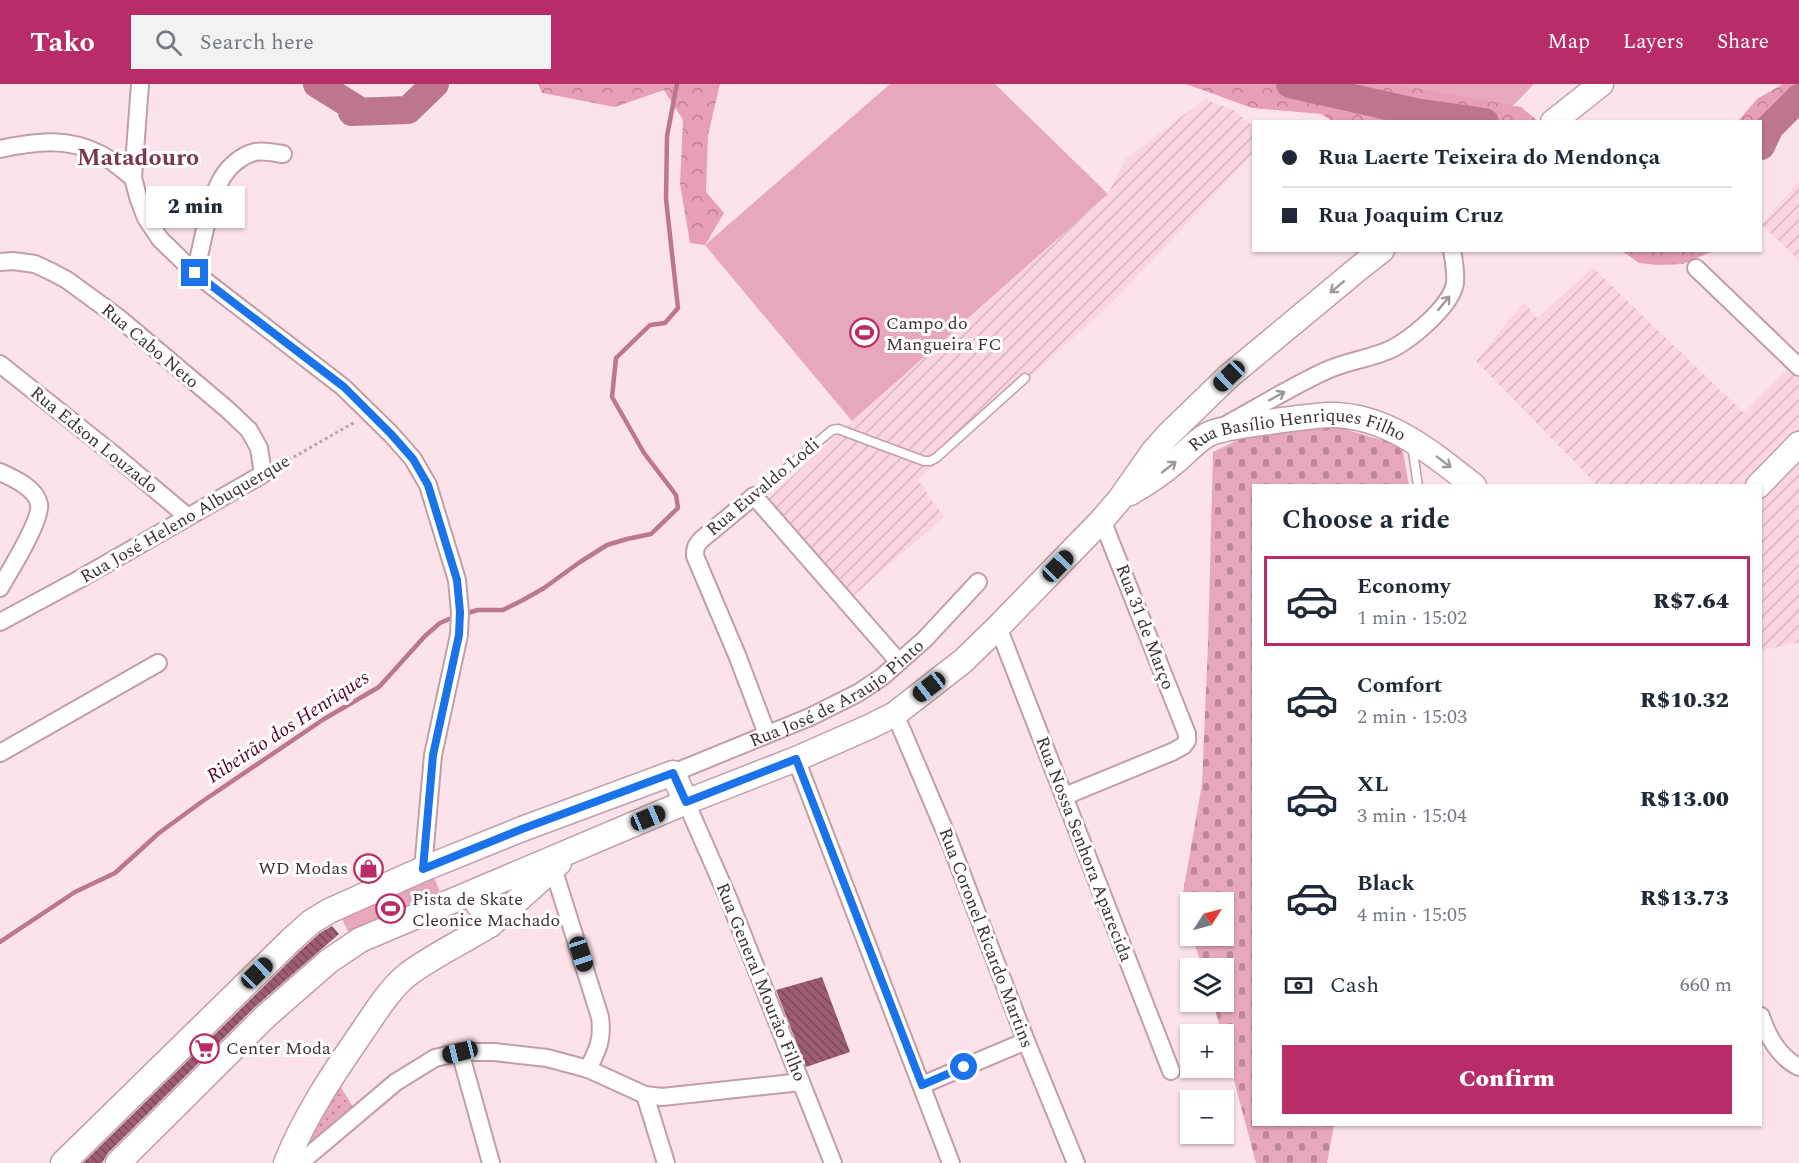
<!DOCTYPE html>
<html lang="en">
<head>
<meta charset="utf-8">
<style>
  :root { --surface:#fff; --page:#f2f2f3; --text:#1f2937; --muted:#747a83; --line:#e0e1e3; --accent:#b82d68 }
  body { margin:0; font-family:Spectral,serif; background:var(--page); color:var(--text); height:100vh; display:flex; flex-direction:column; font-size:22px; white-space:nowrap }
  * { box-sizing:border-box; margin:0 }
  p { font-size:20px; color:var(--muted) }
  .icon { flex:none; width:33px; height:33px; fill:none; stroke:currentColor; stroke-width:2; stroke-linecap:round; stroke-linejoin:round }
  .map { position:relative; flex:1; overflow:hidden }
  .panel { position:absolute; left:1252px; top:400px; width:510px; height:642px; display:flex; flex-direction:column; background:var(--surface); border-radius:0px; box-shadow:0 2px 4px #0004 }
  .panel>* { flex:none }
  .guide { position:absolute; left:1252px; top:36px; width:510px; height:132px; border-radius:0px; box-shadow:0 2px 4px #0004; display:grid; align-content:center; height:132px; padding:0 30px; background:var(--surface) }
  .needle { width:39px; rotate:54deg }
  .controls { position:absolute; left:1180px; top:808px; display:grid; gap:12px }
  .controls a { display:grid; place-items:center; width:54px; height:54px; border-radius:0px; background:var(--surface); box-shadow:0 2px 4px #0004; font-size:30px }
  .end { position:absolute; width:27px; height:27px; margin:-14px; border:8px solid #1a73e8; background:#fff; box-shadow:0 0 0 3px #fff }
  .from { border-radius:50% }
  .bubble { position:absolute; height:42px; border-radius:0px; background:var(--surface); box-shadow:0 2px 4px #0004; font-size:20px; font-weight:800; line-height:42px; text-align:center }
  .car { position:absolute; width:18px; height:36px; margin:-18px -9px; border-radius:8px; box-shadow:0 0 4px 2px #0007; background:linear-gradient(#222 24%,#8ab4d8 0 40%,#222 0 76%,#8ab4d8 0 86%,#222 0) }
  .guide b { display:flex; align-items:center; gap:21px; height:57px; font-size:22px }
  .guide b+b { border-top:2px solid var(--line) }
  .guide i { width:15px; height:15px; background:var(--text) }
  ul { padding:0; list-style:none }
  li { display:flex; align-items:center; gap:18px; height:90px; margin:0 12px 9px; padding:0 18px; border:3px solid transparent; border-radius:0px }
  li div { flex:1 }
  li b { display:block; font-size:22px }
  li em { font-style:normal; font-weight:800 }
  li.current { border-color:var(--accent) }
  li>.icon { width:54px; height:54px; stroke-width:1.5 }
  h2 { padding:0 30px; font-size:27px; line-height:72px }
  .pay { display:flex; align-items:center; gap:15px; height:66px; padding:0 30px; font-size:22px }
  .pay p { margin-inline-start:auto }
  .button { display:flex; gap:12px; margin-top:auto; padding:12px 30px }
  .button a { flex:1; height:69px; border-radius:0px; background:var(--accent); color:#fff; font-size:24px; font-weight:800; line-height:69px; text-align:center }
  header { display:flex; align-items:center; gap:36px; box-sizing:border-box; height:84px; padding:0 30px; background:var(--accent); color:#fff }
  header strong { font-size:28px }
  nav { display:flex; gap:33px; margin-inline-start:auto; font-size:21px }
  .search { width:420px; height:54px; background:var(--page); display:flex; align-items:center; gap:15px; box-sizing:border-box; padding:0 21px; border-radius:0px; color:var(--muted); font-size:22px }
  .map>svg:first-child { display:block }
</style>
</head>
<body>
<header>
<strong>Tako</strong>
<div class="search"><svg class="icon" aria-label="search" viewBox="0 0 24 24"><circle cx="10" cy="10" r="6"/><path d="M15 15l6 6"/></svg>Search here</div>
<nav><a>Map</a><a>Layers</a><a>Share</a></nav>
</header>
<div class="map">
<svg width="1799" height="1079" viewBox="0 0 1799 1079">
  <defs>
    <pattern id="industrial-furrows" width="10" height="10" patternUnits="userSpaceOnUse" patternTransform="scale(1.5)"><rect width="10" height="10" fill="#fad4df"/><path d="M-1 1l2-2M0 10L10 0M9 11l2-2" fill="none" stroke="#d7b6c0"/></pattern>
    <pattern id="forest-crowns" width="20" height="18" patternUnits="userSpaceOnUse" patternTransform="scale(1.5)"><rect width="20" height="18" fill="#e79fb5"/><path d="M2 6a3 3 0 1 1 6 0M12 15a3 3 0 1 1 6 0" fill="none" stroke="#bd8294"/></pattern>
    <pattern id="cemetery-stones" width="16" height="16" patternUnits="userSpaceOnUse" patternTransform="scale(1.5)"><rect width="16" height="16" fill="#e8a8bb"/><path d="M2 7V4a2 2 0 0 1 4 0v3zM10 15v-3a2 2 0 0 1 4 0v3z" fill="#bd8999"/></pattern>
    <pattern id="park-dots" width="8" height="8" patternUnits="userSpaceOnUse" patternTransform="scale(1.5)"><rect width="8" height="8" fill="#e8a8bb"/><path d="M2 2h.1M6 6h.1" fill="none" stroke="#bd8999" stroke-width="1.8" stroke-linecap="round"/></pattern>
    <pattern id="building-back-hatch" width="6" height="6" patternUnits="userSpaceOnUse" patternTransform="scale(1.5)"><rect width="6" height="6" fill="#9e5c72"/><path d="M-1 5l2 2M0 0l6 6M5-1l2 2" fill="none" stroke="#7b495a"/></pattern>
  </defs>
  <rect width="100%" height="100%" fill="#fbe3e9"/>
  <path fill="url(#industrial-furrows)" d="M 1205,15 L 1233,26 L 1254,43 L 1254,69 L 1112,218 L 918,396 L 944,433 L 853,512 L 767,416 L 852,337 L 1108,110 L 1125,76 Z
    M 1799,98 L 1799,176 L 1761,140 Z
    M 1593,184 L 1744,329 L 1794,278 L 1799,283 L 1799,558 L 1761,567 L 1761,402 L 1598,402 L 1476,277 L 1524,218 L 1537,234 Z"/>
  <path fill="#e8a8bb" d="M 890,0 L 995,0 L 1108,110 L 852,337 L 705,161 Z
    M 1290,0 L 1534,0 L 1497,38 Z
    M 433,791 L 443,815 L 353,858 L 342,835 L 391,808 Z"/>
  <path fill="url(#forest-crowns)" d="M 538,0 L 720,0 L 708,51 L 706,108 L 724,129 L 705,161 L 690,159 L 680,100 L 683,36 L 664,6 L 615,23 L 542,9 Z
    M 1186,0 L 1392,0 L 1521,23 L 1538,37 L 1332,37 L 1321,30 L 1252,24 Z
    M 1783,0 L 1799,0 L 1799,22 L 1770,43 L 1761,62 L 1761,38 L 1738,37 L 1757,15 Z
    M 1622,167 L 1713,167 L 1683,180 L 1658,181 L 1639,179 Z"/>
  <path fill="url(#cemetery-stones)" d="M 1330,341 L 1402,362 L 1409,402 L 1254,402 L 1254,1041 L 1334,1041 L 1327,1079 L 1256,1079 L 1224,959 L 1224,951 L 1222,951 L 1213,918 L 1224,918 L 1224,885 L 1203,885 L 1192,852 L 1224,852 L 1224,819 L 1191,819 L 1191,848 L 1181,820 L 1202,700 L 1208,561 L 1213,368 L 1250,350 Z"/>
  <path fill="url(#park-dots)" d="M 338,999 L 354,1024 L 304,1068 L 305,1049 Z"/>
  <g fill="none" stroke-linecap="round" stroke-linejoin="round">
    <path stroke="#bc778c" stroke-width="4.5" d="M 464,530 L 478,526 L 503,526 L 523,516 L 544,504 L 580,478 L 607,461 L 627,455 L 651,450 L 678,424 L 676,411 L 644,369 L 612,313 L 616,274 L 650,241 L 665,239 L 678,224 L 666,115 L 667,52 L 677,0
      M 0,858 L 75,808 L 115,789 L 159,749 L 200,719 L 324,635 L 379,603 L 425,552 L 440,539 L 456,532"/>
    <path stroke="#bc778c" stroke-width="28" d="M 317,0 L 357,25 L 352,28 L 408,26 L 435,0
      M 1290,0 L 1415,28 L 1485,38
      M 1761,62 L 1770,43 L 1799,14"/>
  </g>
  <path fill="url(#building-back-hatch)" d="M 332,842 L 339,850 L 256,922 L 108,1069 L 102,1079 L 83,1079 L 301,866 L 320,849 Z
    M 822,893 L 850,968 L 806,983 L 776,906 Z"/>
  <g fill="none" stroke-linecap="round" stroke-linejoin="round">
    <defs>
      <path id="lane" d="M 1412,361 L 1418,402
        M 754,412 L 832,346 L 838,345 L 924,377 L 930,377 L 936,374 L 1025,294"/>
      <g id="street">
        <path d="M 140,0 L 133,94 L 139,116 L 146,134 L 160,155 L 195,189 L 343,303 L 391,350 L 413,375 L 428,401 L 457,496 L 460,528 L 459,551 L 433,671 L 423,785"/>
        <path d="M 0,65 C 36,57 69,53 102,71 C 113,77 123,86 133,94"/>
        <path d="M 0,178 L 13,177 L 35,180 L 52,188 L 67,196 L 119,234 L 228,326 L 249,346 L 259,364 L 263,390 L 78,496 L 0,538"/>
        <path d="M 1696,184 L 1799,283"/>
        <path d="M 195,189 C 202,163 209,115 222,94 C 229,82 242,71 255,68 C 264,66 275,69 283,70"/>
        <path d="M 0,280 L 113,370 L 188,433"/>
        <path d="M 1229,339 C 1260,322 1291,303 1323,288 C 1343,278 1364,276 1384,268 C 1406,261 1452,222 1455,199 C 1456,189 1454,177 1452,166"/>
        <path d="M 0,388 C 13,394 36,404 39,420 C 42,436 9,488 0,504"/>
        <path d="M 998,543 L 1171,987"/>
        <path d="M 895,630 L 950,759 L 1026,957 L 1076,1079"/>
        <path d="M 767,650 L 737,571 L 695,472 C 695,464 696,461 702,455 L 754,412 L 899,578"/>
        <path d="M 0,669 L 158,579"/>
        <path d="M 796,675 L 951,1079"/>
        <path id="s1" d="M 673,689 L 810,633 L 858,609 L 882,593 L 925,555 L 978,498"/>
        <path d="M 1065,712 L 1172,668 L 1183,662 L 1187,657 L 1187,650 L 1102,436"/>
        <path d="M 686,718 L 729,816 L 833,1079"/>
        <path d="M 553,784 L 600,933 C 603,956 598,965 588,985"/>
        <path d="M 1761,932 C 1767,952 1780,974 1799,983"/>
        <path d="M 460,968 L 491,1079"/>
        <path d="M 922,1001 L 1026,957"/>
        <path d="M 645,1011 L 666,1079"/>
        <path d="M 300,1079 L 396,998 L 435,974 L 460,968 L 494,968 L 547,974 L 588,985 L 645,1011 L 662,1013 L 801,998"/>
      </g>
      <g id="secondary">
        <path d="M 1553,38 L 1601,0"/>
        <path d="M 1758,402 L 1799,360"/>
        <path id="s2" d="M 1130,409 C 1146,400 1161,390 1175,378 C 1185,370 1195,358 1207,351 C 1219,344 1254,340 1269,338 C 1289,335 1309,332 1329,331 C 1386,330 1431,368 1474,402"/>
        <path d="M 490,841 L 559,779"/>
        <path d="M 63,1079 L 291,856 L 311,838 L 329,827 L 423,785 L 522,745 L 673,689 L 686,718"/>
        <path d="M 118,1079 L 266,932 L 329,877 L 360,856 L 686,718 L 796,675 L 869,643 L 895,630 L 963,577 L 998,543 L 1102,436 L 1120,415 L 1153,368 L 1168,351 L 1229,292 L 1359,184 L 1382,166"/>
        <path d="M 286,1079 C 305,1031 335,987 364,945 C 377,926 389,906 407,891 C 432,872 462,858 490,841 L 484,829 L 471,810"/>
      </g>
    </defs>
    <use href="#lane" stroke="#c29ea8" stroke-width="11"/>
    <use href="#street" stroke="#c29ea8" stroke-width="20"/>
    <use href="#secondary" stroke="#c29ea8" stroke-width="27"/>
    <path stroke="#bca7ac" stroke-width="3" stroke-dasharray="3 3" stroke-linecap="butt" d="M 278,382 L 355,338"/>
    <use href="#lane" stroke="#fff" stroke-width="8"/>
    <use href="#street" stroke="#fff" stroke-width="16"/>
    <use href="#secondary" stroke="#fff" stroke-width="24"/>
  </g>
  <defs><path id="oneway-shaft" d="M-6 0H5M1.5-3L5.5 0L1.5 3" fill="none" stroke-width="1.6" stroke-linecap="round" stroke-linejoin="round" transform="scale(1.5)"/></defs>
  <g stroke="#a0989a">
    <use href="#oneway-shaft" transform="translate(1337 203) rotate(140)"/>
    <use href="#oneway-shaft" transform="translate(1444 219) rotate(-50)"/>
    <use href="#oneway-shaft" transform="translate(1277 312) rotate(-29)"/>
    <use href="#oneway-shaft" transform="translate(1444 378) rotate(37)"/>
    <use href="#oneway-shaft" transform="translate(1169 383) rotate(-38)"/>
  </g>
  <g fill="none" stroke-linecap="round" stroke-linejoin="round">
    <path stroke="#1a73e8" stroke-width="8" d="M 195,189 L 344,303 L 391,350 L 413,375 L 428,401 L 457,496 L 460,528 L 459,551 L 433,671 L 423,785 L 522,745 L 673,689 L 686,718 L 796,675 L 922,1001 L 964,983"/>
  </g>
  <defs>
    <symbol id="stadium-ring" viewBox="-11 -11 22 22"><circle r="9.5" fill="#fff" stroke="#b82d68" stroke-width="1.5"/><path d="M0-5a6.5 5 0 1 0 0 10a6.5 5 0 1 0 0-10ZM-3.5-1.8h7v3.6h-7Z" fill="#b82d68"/></symbol>
    <symbol id="shop-ring" viewBox="-11 -11 22 22"><circle r="9.5" fill="#fff" stroke="#b82d68" stroke-width="1.5"/><path d="M-5-2.5h2.3a2.7 3.5 0 0 1 5.4 0H5L5.5 6h-11ZM-1.5-2.5h3a1.5 2.3 0 0 0-3 0Z" fill="#b82d68"/></symbol>
    <symbol id="supermarket-ring" viewBox="-11 -11 22 22"><circle r="9.5" fill="#fff" stroke="#b82d68" stroke-width="1.5"/><path d="M-6-5.5h2.5l.6 2H6L4.5 2H-2.5L-4.4-4H-6ZM-1.5 3.2a1.3 1.3 0 1 0 .1 0ZM3 3.2a1.3 1.3 0 1 0 .1 0Z" fill="#b82d68"/></symbol>
  </defs>
  <g fill-rule="evenodd">
    <use href="#stadium-ring" x="848" y="232" width="33" height="33"/>
    <use href="#shop-ring" x="352" y="768" width="33" height="33"/>
    <use href="#stadium-ring" x="374" y="808" width="33" height="33"/>
    <use href="#supermarket-ring" x="188" y="948" width="33" height="33"/>
  </g>
  <g text-anchor="middle" dominant-baseline="central" stroke-width="6" stroke-linejoin="round" paint-order="stroke">
    <g font-size="18" fill="#403135" stroke="#fff" text-anchor="start">
      <text x="886" y="239">Campo do<tspan x="886" dy="21">Mangueira FC</tspan></text>
      <text x="348" y="784" text-anchor="end">WD Modas</text>
      <text x="412" y="815">Pista de Skate<tspan x="412" dy="21">Cleonice Machado</tspan></text>
      <text x="226" y="964">Center Moda</text>
    </g>
    <g font-size="18" fill="#403135" stroke="#fff">
      <text transform="translate(150 262) rotate(40)">Rua Cabo Neto</text>
      <text transform="translate(94 356) rotate(39)">Rua Edson Louzado</text>
      <text stroke="none"><textPath href="#s2" startOffset="188">Rua Basílio Henriques Filho</textPath></text>
      <text transform="translate(763 403) rotate(-40)">Rua Euvaldo Lodi</text>
      <text transform="translate(185 435) rotate(-30)">Rua José Heleno Albuquerque</text>
      <text transform="translate(1145 543) rotate(69)">Rua 31 de Março</text>
      <text stroke="none"><textPath href="#s1" startOffset="183">Rua José de Araujo Pinto</textPath></text>
      <text transform="translate(1084 765) rotate(69)">Rua Nossa Senhora Aparecida</text>
      <text transform="translate(986 854) rotate(69)">Rua Coronel Ricardo Martins</text>
      <text transform="translate(761 898) rotate(68)">Rua General Mourão Filho</text>
    </g>
    <g font-size="20" font-style="italic" fill="#57002b" stroke="#fff">
      <text transform="translate(288 643) rotate(-33)">Ribeirão dos Henriques</text>
    </g>
    <g font-size="24" font-weight="bold" fill="#7c3750" stroke="#fff">
      <text x="138" y="74">Matadouro</text>
    </g>
  </g>
</svg>
<div class="controls">
<a><svg class="needle" viewBox="-14 -14 28 28"><path d="M0-13l5 13h-10z" fill="#e53935"/><path d="M0 13l5-13h-10z" fill="#747a83"/></svg></a>
<a><svg class="icon" aria-label="layers" viewBox="0 0 24 24"><path d="M12 4l9 5-9 5-9-5zM3 14l9 5 9-5"/></svg></a>
<a>+</a>
<a>−</a>
</div>
<i class="end from" style="left:964px;top:983px"></i>
<i class="end" style="left:195px;top:189px"></i>
<div class="bubble" style="left:146px;top:102px;width:99px">2 min</div>
<i class="car" style="left:1229px;top:292px;rotate:226deg"></i>
<i class="car" style="left:1058px;top:482px;rotate:44deg"></i>
<i class="car" style="left:929px;top:603px;rotate:232deg"></i>
<i class="car" style="left:648px;top:734px;rotate:67deg"></i>
<i class="car" style="left:581px;top:870px;rotate:162deg"></i>
<i class="car" style="left:257px;top:889px;rotate:46deg"></i>
<i class="car" style="left:460px;top:968px;rotate:256deg"></i>
<div class="guide">
<b><i class="from"></i>Rua Laerte Teixeira do Mendonça</b>
<b><i></i>Rua Joaquim Cruz</b>
</div>
<section class="panel">
<h2>Choose a ride</h2>
<ul>
<li class="current"><svg class="icon" aria-label="car" viewBox="0 0 24 24"><path d="M5 17H2v-5l4-1 3-4h7l3 4 3 1v5h-3M9 17h6M6 11h13"/><circle cx="7" cy="17" r="2"/><circle cx="17" cy="17" r="2"/></svg><div><b>Economy</b><p>1 min · 15:02</p></div><em>R$7.64</em></li>
<li><svg class="icon" aria-label="car" viewBox="0 0 24 24"><path d="M5 17H2v-5l4-1 3-4h7l3 4 3 1v5h-3M9 17h6M6 11h13"/><circle cx="7" cy="17" r="2"/><circle cx="17" cy="17" r="2"/></svg><div><b>Comfort</b><p>2 min · 15:03</p></div><em>R$10.32</em></li>
<li><svg class="icon" aria-label="car" viewBox="0 0 24 24"><path d="M5 17H2v-5l4-1 3-4h7l3 4 3 1v5h-3M9 17h6M6 11h13"/><circle cx="7" cy="17" r="2"/><circle cx="17" cy="17" r="2"/></svg><div><b>XL</b><p>3 min · 15:04</p></div><em>R$13.00</em></li>
<li><svg class="icon" aria-label="car" viewBox="0 0 24 24"><path d="M5 17H2v-5l4-1 3-4h7l3 4 3 1v5h-3M9 17h6M6 11h13"/><circle cx="7" cy="17" r="2"/><circle cx="17" cy="17" r="2"/></svg><div><b>Black</b><p>4 min · 15:05</p></div><em>R$13.73</em></li>
</ul>
<div class="pay"><svg class="icon" aria-label="cash" viewBox="0 0 24 24"><path d="M3 7h18v10H3z"/><circle cx="12" cy="12" r="2"/></svg>Cash<p>660 m</p></div>
<div class="button"><a>Confirm</a></div>
</section>
</div>
</body>
</html>
